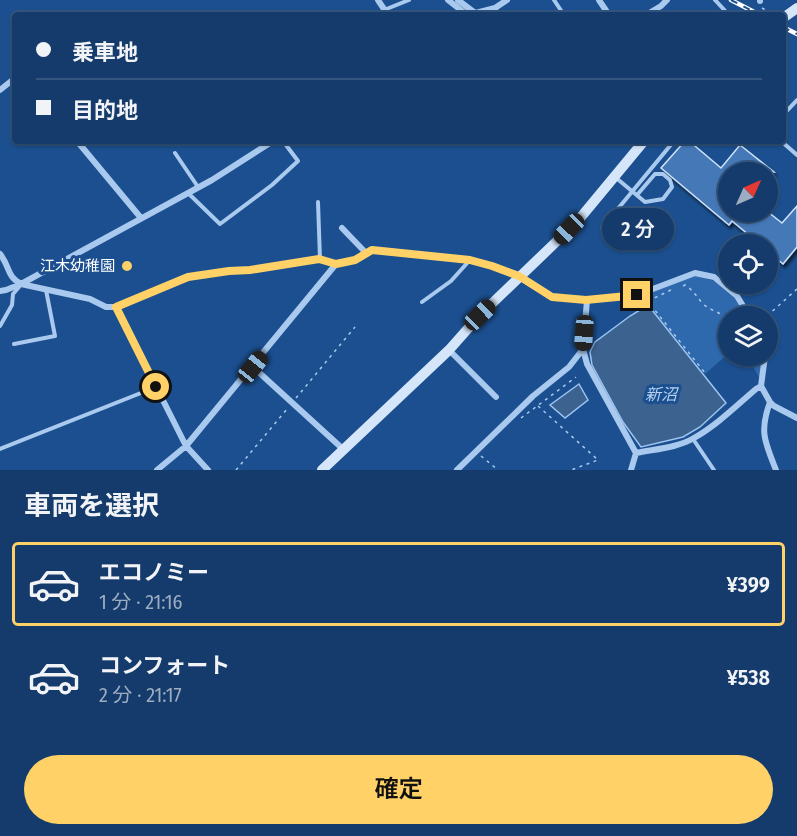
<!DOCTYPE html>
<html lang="ja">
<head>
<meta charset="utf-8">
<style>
  :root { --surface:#143b6b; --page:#214673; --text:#f1f3f6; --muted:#9dadc1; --line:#33557e; --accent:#ffd166 }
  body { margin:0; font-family:"Fira Sans Condensed","Noto Sans JP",sans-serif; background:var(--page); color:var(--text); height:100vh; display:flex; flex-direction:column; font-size:22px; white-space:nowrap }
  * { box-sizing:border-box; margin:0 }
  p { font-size:20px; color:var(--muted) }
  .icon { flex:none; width:33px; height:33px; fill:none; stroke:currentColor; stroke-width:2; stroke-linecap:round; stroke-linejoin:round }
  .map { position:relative; height:470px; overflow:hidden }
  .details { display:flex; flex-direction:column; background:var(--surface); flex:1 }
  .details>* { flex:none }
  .hud { position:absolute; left:12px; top:12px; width:774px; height:132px; border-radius:6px; box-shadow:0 2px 4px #0004,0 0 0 2px var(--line); display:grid; align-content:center; height:132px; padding:0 24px; background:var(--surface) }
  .needle { width:39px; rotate:45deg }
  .controls { position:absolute; left:718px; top:162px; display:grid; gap:12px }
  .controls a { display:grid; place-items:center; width:60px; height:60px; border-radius:50%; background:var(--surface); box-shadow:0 2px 4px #0004,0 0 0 2px var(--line); font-size:30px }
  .end { position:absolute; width:27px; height:27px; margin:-14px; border:8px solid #ffd166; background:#111; box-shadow:0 0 0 3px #111 }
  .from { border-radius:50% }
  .bubble { position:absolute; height:42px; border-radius:21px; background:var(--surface); box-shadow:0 2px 4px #0004,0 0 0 2px var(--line); font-size:20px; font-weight:600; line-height:42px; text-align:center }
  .car { position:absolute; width:18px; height:36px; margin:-18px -9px; border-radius:8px; box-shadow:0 0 4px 2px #0007; background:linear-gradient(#222 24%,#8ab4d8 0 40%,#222 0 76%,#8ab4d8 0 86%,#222 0) }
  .hud b { display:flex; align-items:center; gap:21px; height:57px; font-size:22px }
  .hud b+b { border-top:2px solid var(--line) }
  .hud i { width:15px; height:15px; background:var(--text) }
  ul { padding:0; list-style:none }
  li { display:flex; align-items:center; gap:18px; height:84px; margin:0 12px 9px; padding:0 12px; border:3px solid transparent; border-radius:6px }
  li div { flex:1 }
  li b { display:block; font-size:22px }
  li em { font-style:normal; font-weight:600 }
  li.on { border-color:var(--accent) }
  li>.icon { width:54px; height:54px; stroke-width:1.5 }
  h2 { padding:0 24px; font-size:27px; line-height:72px }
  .primary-button { display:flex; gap:12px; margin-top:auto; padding:12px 24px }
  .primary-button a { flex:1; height:69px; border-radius:36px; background:var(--accent); color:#111; font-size:24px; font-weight:600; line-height:69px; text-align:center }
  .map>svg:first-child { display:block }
</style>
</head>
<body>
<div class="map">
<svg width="797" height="470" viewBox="0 0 797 470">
  <defs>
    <filter id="shadow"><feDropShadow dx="2" dy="3.5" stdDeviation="1.5" flood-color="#0009"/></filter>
  </defs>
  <rect width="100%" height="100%" fill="#1b4f8f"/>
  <path fill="#2e69ad" d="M 695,275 L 714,281 L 735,298 L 746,316 L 729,316 L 729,353 L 705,374 L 641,296 Z
    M 747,356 L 763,356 L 760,379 Z"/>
  <path fill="#3c6290" stroke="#9cc4f0" stroke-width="1.5" d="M 648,305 L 726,403 L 700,427 L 683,437 L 641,447 L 623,422 L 592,365 L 590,352 L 595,342 L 630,316 Z
    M 579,384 L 588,400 L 565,418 L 550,405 Z"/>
  <path fill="#4478b7" stroke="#cfe3fa" stroke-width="1.5" filter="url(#shadow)" d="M 685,141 L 689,141 L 721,168 L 740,145 L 774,172 L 729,172 L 729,212 L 768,212 L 782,223 L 797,206 L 797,247 L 783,264 L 768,251 L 768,244 L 760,244 L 732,221 L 729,225 L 661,168 Z"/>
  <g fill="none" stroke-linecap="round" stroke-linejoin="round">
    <path stroke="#a9c9ee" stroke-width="1.5" stroke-dasharray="3 4.5" stroke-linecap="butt" d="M 762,8 L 774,15
      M 683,286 L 685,285 C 693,290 697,297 703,304 C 711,311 721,312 729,320
      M 646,299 L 705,373
      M 648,301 L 671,290
      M 767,316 L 797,289
      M 296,398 L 355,327
      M 538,406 L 598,460 L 571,470
      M 521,418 L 576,377
      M 481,456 L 498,470
      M 236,470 L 287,409"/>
    <path stroke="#a9c9ee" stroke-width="4" d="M 554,0 L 564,15
      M 715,0 L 729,15
      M 495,8 L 499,15
      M 384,10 L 409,0
      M 783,115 L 797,100
      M 781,141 L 797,155
      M 175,153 L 198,187
      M 615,177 L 645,202 L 663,199 L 672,187 L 670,180 L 663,174 L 655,174 L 637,195
      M 188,193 L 220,224 L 272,185 L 298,161 L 283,141
      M 318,202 L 320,259
      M 602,228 L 674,141
      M 422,302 L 451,281 L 469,261
      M 0,326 L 12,305 L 13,294 L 19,287
      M 14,344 L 55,336 L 46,290
      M 693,439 L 714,470
      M 0,449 L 156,387"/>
    <path stroke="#a9c9ee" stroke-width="6" d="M 378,0 L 388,15
      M 448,0 L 467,15
      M 458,0 L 475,13
      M 599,0 L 609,15
      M 760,1 L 760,0
      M 468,15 L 495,8 L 507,0
      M 646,15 L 661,6 L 667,0
      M 0,90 L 15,78
      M 77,141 L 141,218
      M 342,228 L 366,253
      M 0,254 C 10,266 6,276 21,284 L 90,299 L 106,307 L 116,307 L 188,277 L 229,271 L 250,270 L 319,259 L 336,264 L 355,260 L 372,250 L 468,260 L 492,266 L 519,277 L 552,297 L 587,300 L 637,295 L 695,273 L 714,277 L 737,296 L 749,316
      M 0,291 L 6,290 L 21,284 L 212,180 L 273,141
      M 587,300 L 583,349 L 587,364 L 636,453 L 631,470
      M 116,307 L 186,446 L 208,470
      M 449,350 L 496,397
      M 765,356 L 761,386 L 770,402 L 774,406 L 797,418
      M 253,367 L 344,450
      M 770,402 C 759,432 765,442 776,470
      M 636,453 C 655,449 677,448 694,438 C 717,425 736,406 756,389 L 761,386
      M 157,470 L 186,446 L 336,264
      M 457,470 L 533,396 L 569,367 L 583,349"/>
    <path stroke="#d6e6fa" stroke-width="10" d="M 783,18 L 797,8
      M 322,470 L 449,350 L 480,315 L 557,241 L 581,217 L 644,141"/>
    <defs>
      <path id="rail" d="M 731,0 L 760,15
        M 783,27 L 797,34"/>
    </defs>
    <use href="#rail" stroke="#fff" stroke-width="4.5"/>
    <use href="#rail" stroke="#1b4f8f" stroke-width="2" stroke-dasharray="7" stroke-linecap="butt"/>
  </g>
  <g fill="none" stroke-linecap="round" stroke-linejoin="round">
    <path stroke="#ffd166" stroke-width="8" d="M 156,387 L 116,307 L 188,277 L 229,271 L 250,270 L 319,259 L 336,264 L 355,260 L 372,250 L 470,260 L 492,266 L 519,276 L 552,297 L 586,300 L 637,295"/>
  </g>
  <circle fill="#ffd166" stroke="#1b4f8f" stroke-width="2" cx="127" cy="266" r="6"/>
  <g text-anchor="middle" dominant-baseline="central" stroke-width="6" stroke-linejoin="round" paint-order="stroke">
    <g font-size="15" fill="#fff" stroke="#1b4f8f" text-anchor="end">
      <text x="115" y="266">江木幼稚園</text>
    </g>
    <g font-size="16" font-style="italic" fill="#b5d3f5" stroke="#1b4f8f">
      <text x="661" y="394">新沼</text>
    </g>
  </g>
</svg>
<div class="controls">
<a><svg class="needle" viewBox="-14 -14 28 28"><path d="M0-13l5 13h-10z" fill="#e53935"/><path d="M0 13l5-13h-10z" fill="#9dadc1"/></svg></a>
<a><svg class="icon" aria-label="locate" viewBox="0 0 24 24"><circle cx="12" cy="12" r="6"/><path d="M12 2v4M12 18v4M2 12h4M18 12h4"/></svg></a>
<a><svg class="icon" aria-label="layers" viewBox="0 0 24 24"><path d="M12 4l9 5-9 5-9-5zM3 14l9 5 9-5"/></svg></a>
</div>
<i class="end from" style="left:156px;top:387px"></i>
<i class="end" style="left:637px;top:295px"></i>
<div class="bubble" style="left:602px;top:208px;width:72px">2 分</div>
<i class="car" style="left:569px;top:229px;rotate:224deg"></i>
<i class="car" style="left:480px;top:315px;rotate:46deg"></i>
<i class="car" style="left:584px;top:333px;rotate:184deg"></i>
<i class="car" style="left:253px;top:367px;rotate:39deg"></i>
<div class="hud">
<b><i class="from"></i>乗車地</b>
<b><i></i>目的地</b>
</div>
</div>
<section class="details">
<h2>車両を選択</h2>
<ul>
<li class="on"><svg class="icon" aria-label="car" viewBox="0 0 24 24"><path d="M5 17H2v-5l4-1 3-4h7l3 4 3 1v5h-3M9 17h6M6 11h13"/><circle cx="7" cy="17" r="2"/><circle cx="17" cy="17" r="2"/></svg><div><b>エコノミー</b><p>1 分 · 21:16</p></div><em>¥399</em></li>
<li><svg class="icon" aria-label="car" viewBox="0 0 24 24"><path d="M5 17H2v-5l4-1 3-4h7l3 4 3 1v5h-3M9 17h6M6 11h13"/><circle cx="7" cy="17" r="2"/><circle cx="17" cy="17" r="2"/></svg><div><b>コンフォート</b><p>2 分 · 21:17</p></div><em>¥538</em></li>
</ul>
<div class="primary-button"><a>確定</a></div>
</section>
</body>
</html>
